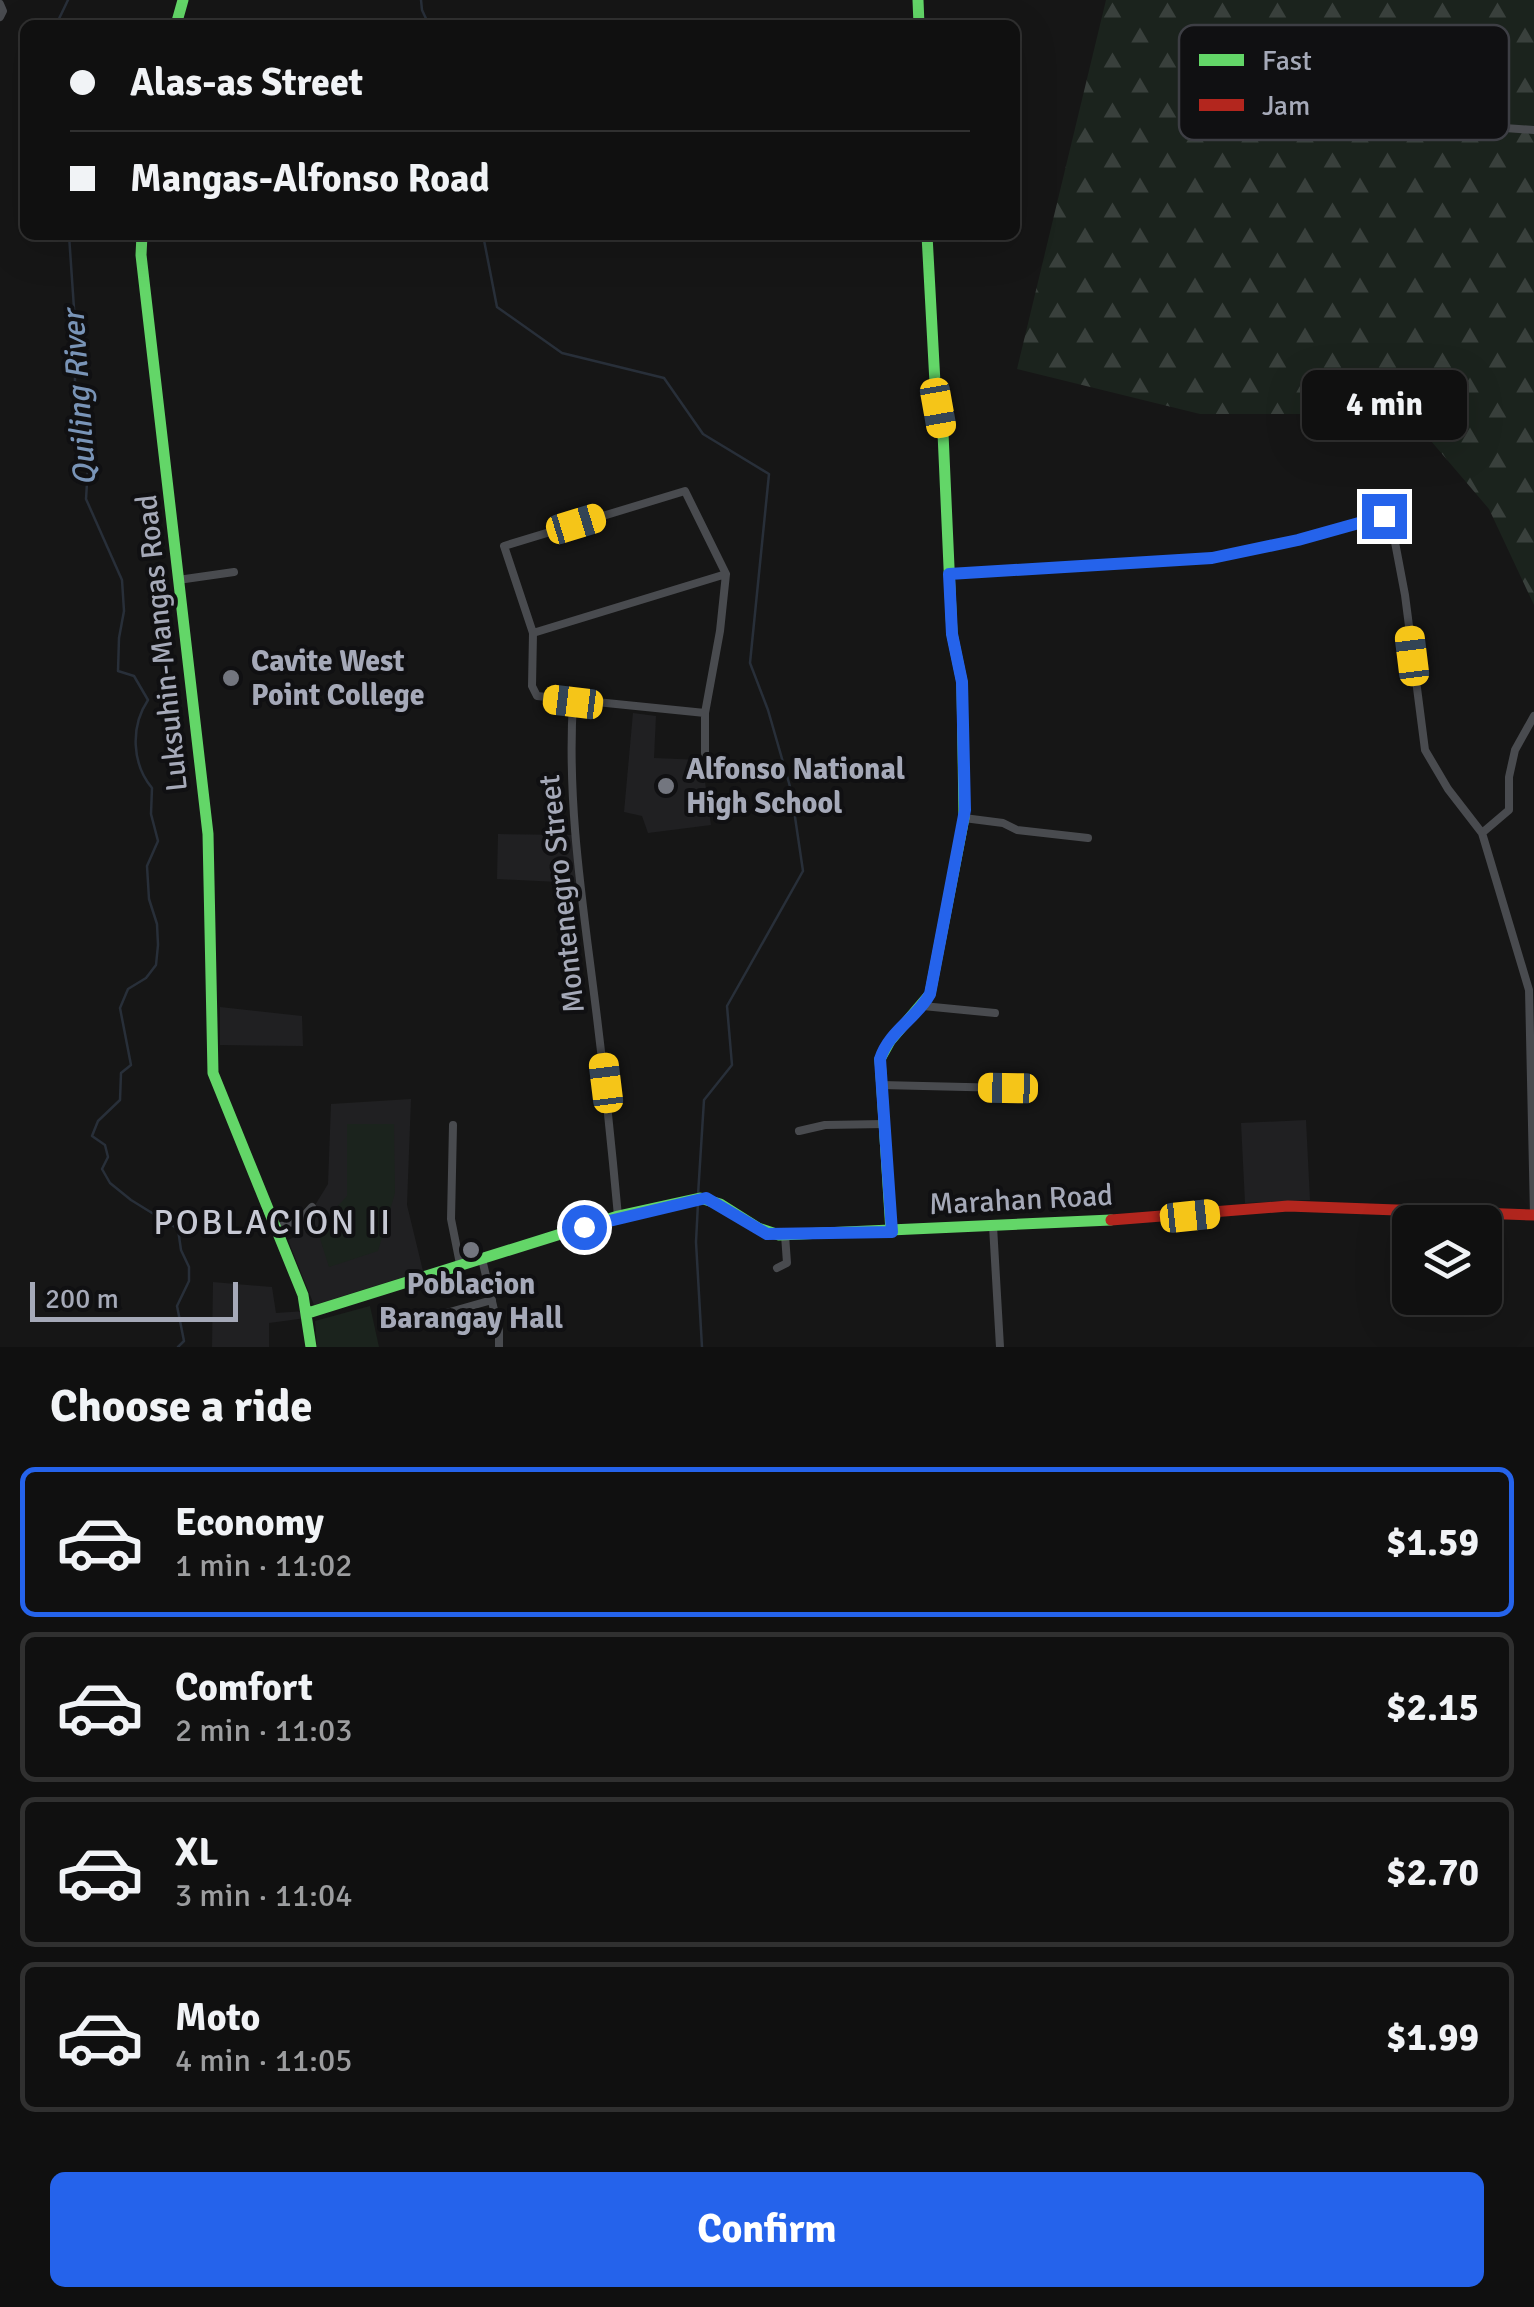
<!DOCTYPE html>
<html lang="en">
<head>
<meta charset="utf-8">
<style>
  :root { --surface:#101010; --page:#191919; --text:#f1f3f6; --muted:#9c9d9f; --line:#303030; --accent:#2563eb }
  body { margin:0; font-family:Signika,sans-serif; background:var(--page); color:var(--text); height:100vh; display:flex; flex-direction:column; font-size:38px; white-space:nowrap }
  * { box-sizing:border-box; margin:0 }
  p { font-size:32px; color:var(--muted) }
  .icon { flex:none; width:55px; height:55px; fill:none; stroke:currentColor; stroke-width:2; stroke-linecap:round; stroke-linejoin:round }
  .map { position:relative; height:1347px; overflow:hidden }
  .sheet { display:flex; flex-direction:column; background:var(--surface); flex:1 }
  .sheet>* { flex:none }
  .banner { position:absolute; left:20px; top:20px; width:1000px; height:220px; border-radius:15px; box-shadow:0 10px 40px #0002,0 0 0 2px var(--line); display:grid; align-content:center; height:220px; padding:0 50px; background:var(--surface) }
  .tools { position:absolute; left:1392px; top:1205px; display:grid; gap:20px }
  .tools a { display:grid; place-items:center; width:110px; height:110px; border-radius:15px; background:var(--surface); box-shadow:0 10px 40px #0002,0 0 0 2px var(--line); font-size:50px }
  .scale { position:absolute; left:30px; bottom:25px; width:208px; box-sizing:border-box; padding-left:10px; border:5px solid #a5a9b8; border-top:0; font-size:28px; line-height:35px; white-space:nowrap; color:#a5a9b8; -webkit-text-stroke:8px #101012; paint-order:stroke }
  .end { position:absolute; width:45px; height:45px; margin:-22px; border:12px solid #2563eb; background:#fff; box-shadow:0 0 0 5px #fff }
  .from { border-radius:50% }
  .bubble { position:absolute; height:70px; border-radius:15px; background:var(--surface); box-shadow:0 10px 40px #0002,0 0 0 2px var(--line); font-size:32px; font-weight:700; line-height:70px; text-align:center }
  .car { position:absolute; width:30px; height:60px; margin:-30px -15px; border-radius:12px; box-shadow:0 0 8px 2px #0007; background:linear-gradient(#f5c518 24%,#345 0 40%,#f5c518 0 76%,#345 0 86%,#f5c518 0) }
  .banner b { display:flex; align-items:center; gap:35px; height:95px; font-size:38px }
  .banner b+b { border-top:2px solid var(--line) }
  .banner i { width:25px; height:25px; background:var(--text) }
  ul { padding:0; list-style:none }
  li { display:flex; align-items:center; gap:30px; height:150px; margin:0 20px 15px; padding:0 30px; border:5px solid var(--line); border-radius:15px }
  li div { flex:1 }
  li b { display:block; font-size:38px }
  li em { font-style:normal; font-weight:700 }
  li.on { border-color:var(--accent) }
  li>.icon { width:90px; height:90px; stroke-width:1.5 }
  h2 { padding:0 50px; font-size:45px; line-height:120px }
  .primary-button { display:flex; gap:20px; margin-top:auto; padding:20px 50px }
  .primary-button a { flex:1; height:115px; border-radius:15px; background:var(--accent); color:#fff; font-size:40px; font-weight:700; line-height:115px; text-align:center }
  .map>svg:first-child { display:block }
</style>
</head>
<body>
<div class="map">
<svg width="1534" height="1347" viewBox="0 0 1534 1347">
  <defs>
    <pattern id="forest-firs" width="22" height="20" patternUnits="userSpaceOnUse" patternTransform="scale(2.5)"><rect width="22" height="20" fill="#1b231d"/><path d="M5 1l3.5 6h-7zM16 11l3.5 6h-7z" fill="#39403c"/></pattern>
  </defs>
  <rect width="100%" height="100%" fill="#161616"/>
  <path fill="#202022" d="M 633,713 L 656,716 L 654,758 L 702,760 L 711,825 L 648,833 L 642,816 L 624,812 Z
    M 498,834 L 573,835 L 578,883 L 497,879 Z
    M 220,1007 L 302,1016 L 303,1046 L 220,1045 Z
    M 411,1099 L 407,1205 L 423,1271 L 314,1305 L 288,1240 L 296,1236 L 294,1224 L 309,1215 L 328,1184 L 331,1104 Z
    M 1306,1120 L 1310,1200 L 1245,1203 L 1241,1123 Z
    M 213,1282 L 272,1287 L 276,1313 L 305,1311 L 306,1318 L 269,1323 L 269,1347 L 212,1347 Z"/>
  <path fill="#1b231d" d="M 347,1124 L 394,1124 L 395,1193 L 378,1251 L 329,1267 L 317,1229 L 347,1196 Z
    M 370,1306 L 379,1347 L 317,1347 L 315,1321 Z"/>
  <path fill="url(#forest-firs)" d="M 1106,0 L 1534,0 L 1534,605 L 1489,509 L 1408,414 L 1200,414 L 1017,369 Z"/>
  <g fill="none" stroke-linecap="round" stroke-linejoin="round">
    <path stroke="#282f39" stroke-width="2.5" d="M 421,0 L 422,10 L 429,25
      M 56,25 L 68,0
      M 69,235 L 75,323 L 75,437 L 88,467 L 86,499 L 122,580 L 124,611 L 119,638 L 118,671 L 134,676 L 148,700 C 130,727 132,764 152,788 L 151,814 L 158,841 L 147,866 L 149,899 L 157,924 L 158,945 L 156,965 L 146,978 L 128,989 L 120,1008 L 131,1065 L 121,1073 L 120,1100 L 98,1121 L 92,1136 L 105,1145 L 108,1157 L 102,1169 L 110,1183 L 131,1200 L 178,1229 L 181,1250 L 189,1267 L 189,1281 L 177,1306 L 184,1341 L 178,1347
      M 483,235 L 497,307 L 562,353 L 664,378 L 703,434 L 769,474 L 750,663 L 768,710 L 791,790 L 803,871 L 727,1006 L 732,1065 L 704,1100 L 698,1195
      M 698,1203 L 696,1242 L 702,1347"/>
    <path stroke="#494b4f" stroke-width="8" d="M 0,4 L 3,11 L 0,17
      M 1476,126 L 1534,130
      M 949,574 L 1213,558 L 1298,540 L 1384,516 L 1391,521 L 1405,595 L 1425,750 L 1448,789 L 1482,833 L 1529,990 L 1534,1215
      M 178,580 L 234,572
      M 533,633 L 726,574
      M 573,702 C 567,797 581,892 593,986 C 603,1063 611,1139 618,1216
      M 705,753 L 705,713 L 720,631 L 726,574 L 685,491 L 504,546 L 533,633 L 532,686 L 537,696 L 705,713
      M 964,818 L 1003,823 L 1017,830 L 1088,838
      M 1482,833 L 1509,810 L 1509,777 L 1515,750 L 1534,716
      M 923,1006 L 995,1013
      M 881,1085 L 1008,1088
      M 453,1125 L 451,1219 L 460,1264
      M 799,1131 L 825,1125 L 884,1124
      M 993,1226 L 1000,1347
      M 276,1228 L 301,1219 L 312,1207
      M 482,1259 L 499,1331 L 499,1347
      M 777,1268 L 787,1263 L 785,1235
      M 411,1323 L 492,1300"/>
    <path stroke="#63d668" stroke-width="11" d="M 918,0 L 919,25
      M 176,25 L 183,0
      M 142,235 L 141,255 L 208,834 L 213,1073 L 303,1295 L 311,1347
      M 891,1232 L 880,1059 L 890,1041 L 930,994 L 964,818 L 962,682 L 952,634 L 943,433 L 935,383 L 927,235
      M 308,1313 L 618,1216 L 700,1198 L 720,1204 L 758,1228 L 779,1235 L 1111,1220"/>
    <path stroke="#b3261e" stroke-width="11" d="M 1111,1220 L 1288,1206 L 1534,1215"/>
  </g>
  <g fill="none" stroke-linecap="round" stroke-linejoin="round">
    <path stroke="#2563eb" stroke-width="12" d="M 584,1227 L 706,1198 L 767,1234 L 892,1232 L 880,1059 C 889,1031 916,1019 930,994 L 965,810 L 962,682 L 952,634 L 949,574 L 1212,558 L 1298,540 L 1384,516"/>
  </g>
  <g fill="#73767f" stroke="#101012" stroke-width="4">
    <circle cx="231" cy="678" r="10"/>
    <circle cx="666" cy="786" r="10"/>
    <circle cx="471" cy="1250" r="10"/>
  </g>
  <g text-anchor="middle" dominant-baseline="central" stroke-width="8" stroke-linejoin="round" paint-order="stroke">
    <g font-size="30" fill="#a5a9b8" stroke="#101012">
      <text transform="translate(162 643) rotate(-96)">Luksuhin-Mangas Road</text>
      <text transform="translate(562 894) rotate(-96)">Montenegro Street</text>
      <text transform="translate(1021 1200) rotate(-3)">Marahan Road</text>
    </g>
    <g font-size="30" font-weight="bold" fill="#a5a9b8" stroke="#101012" text-anchor="start">
      <text x="251" y="661">Cavite West<tspan x="251" dy="34">Point College</tspan></text>
      <text x="686" y="769">Alfonso National<tspan x="686" dy="34">High School</tspan></text>
      <text x="471" y="1284" text-anchor="middle">Poblacion<tspan x="471" dy="34">Barangay Hall</tspan></text>
    </g>
    <g font-size="32" font-style="italic" fill="#7994b7" stroke="#101012">
      <text transform="translate(79 398) rotate(-94)">Quiling River</text>
    </g>
    <g font-size="35" letter-spacing="2.5" fill="#c7c9d4" stroke="#101012">
      <text x="273" y="1222">POBLACION II</text>
    </g>
  </g>
  <rect x="1179" y="25" width="330" height="115" rx="15" fill="#101012" stroke="#3d3e44" stroke-width="2.5"/>
  <rect x="1199" y="54" width="45" height="12" fill="#63d668"/>
  <rect x="1199" y="99" width="45" height="12" fill="#b3261e"/>
  <g font-size="28" fill="#a5a9b8">
    <text x="1262" y="70">Fast</text>
    <text x="1262" y="115">Jam</text>
  </g>
</svg>
<div class="tools">
<a><svg class="icon" aria-label="layers" viewBox="0 0 24 24"><path d="M12 4l9 5-9 5-9-5zM3 14l9 5 9-5"/></svg></a>
</div>
<div class="scale">200 m</div>
<i class="end from" style="left:584px;top:1227px"></i>
<i class="end" style="left:1384px;top:516px"></i>
<div class="bubble" style="left:1302px;top:370px;width:165px">4 min</div>
<i class="car" style="left:938px;top:408px;rotate:170deg"></i>
<i class="car" style="left:576px;top:524px;rotate:73deg"></i>
<i class="car" style="left:1412px;top:656px;rotate:353deg"></i>
<i class="car" style="left:573px;top:702px;rotate:277deg"></i>
<i class="car" style="left:606px;top:1083px;rotate:353deg"></i>
<i class="car" style="left:1008px;top:1088px;rotate:271deg"></i>
<i class="car" style="left:1190px;top:1216px;rotate:84deg"></i>
<div class="banner">
<b><i class="from"></i>Alas-as Street</b>
<b><i></i>Mangas-Alfonso Road</b>
</div>
</div>
<section class="sheet">
<h2>Choose a ride</h2>
<ul>
<li class="on"><svg class="icon" aria-label="car" viewBox="0 0 24 24"><path d="M5 17H2v-5l4-1 3-4h7l3 4 3 1v5h-3M9 17h6M6 11h13"/><circle cx="7" cy="17" r="2"/><circle cx="17" cy="17" r="2"/></svg><div><b>Economy</b><p>1 min · 11:02</p></div><em>$1.59</em></li>
<li><svg class="icon" aria-label="car" viewBox="0 0 24 24"><path d="M5 17H2v-5l4-1 3-4h7l3 4 3 1v5h-3M9 17h6M6 11h13"/><circle cx="7" cy="17" r="2"/><circle cx="17" cy="17" r="2"/></svg><div><b>Comfort</b><p>2 min · 11:03</p></div><em>$2.15</em></li>
<li><svg class="icon" aria-label="car" viewBox="0 0 24 24"><path d="M5 17H2v-5l4-1 3-4h7l3 4 3 1v5h-3M9 17h6M6 11h13"/><circle cx="7" cy="17" r="2"/><circle cx="17" cy="17" r="2"/></svg><div><b>XL</b><p>3 min · 11:04</p></div><em>$2.70</em></li>
<li><svg class="icon" aria-label="car" viewBox="0 0 24 24"><path d="M5 17H2v-5l4-1 3-4h7l3 4 3 1v5h-3M9 17h6M6 11h13"/><circle cx="7" cy="17" r="2"/><circle cx="17" cy="17" r="2"/></svg><div><b>Moto</b><p>4 min · 11:05</p></div><em>$1.99</em></li>
</ul>
<div class="primary-button"><a>Confirm</a></div>
</section>
</body>
</html>
